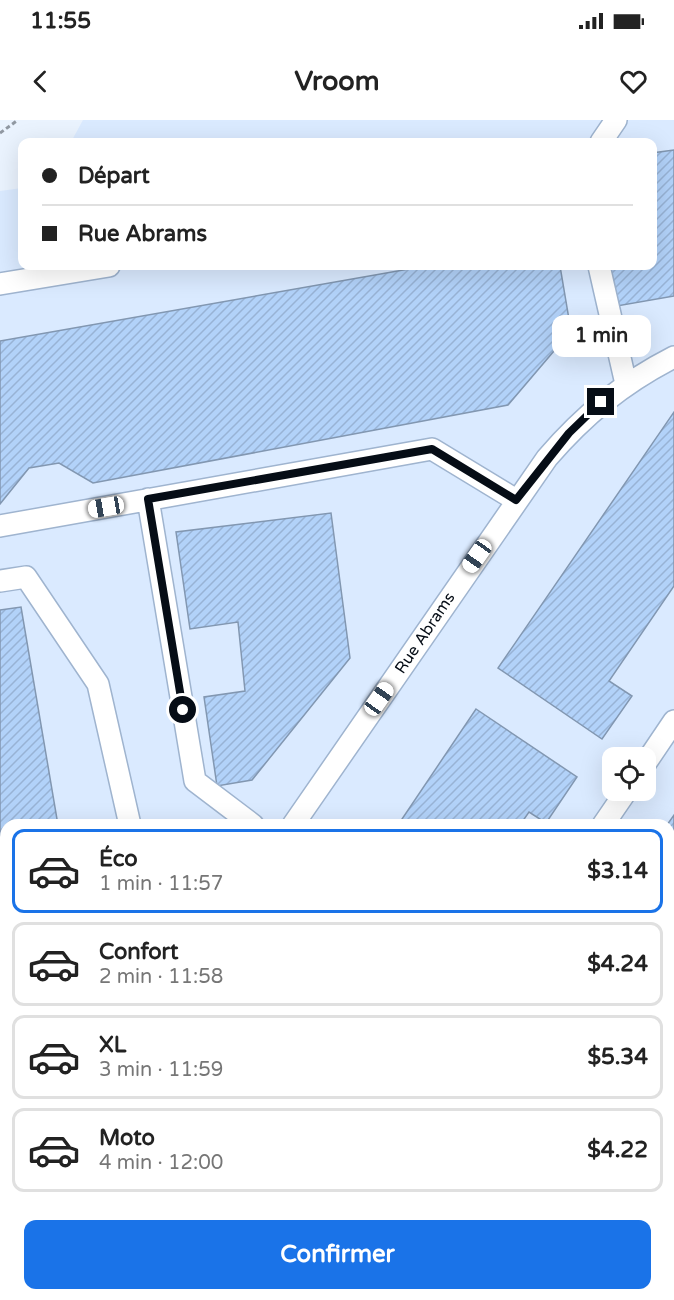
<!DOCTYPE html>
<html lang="fr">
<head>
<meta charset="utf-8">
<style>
  :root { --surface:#fff; --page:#f2f2f2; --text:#222; --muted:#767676; --line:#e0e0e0; --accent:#1a73e8 }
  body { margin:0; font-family:"Varela Round",sans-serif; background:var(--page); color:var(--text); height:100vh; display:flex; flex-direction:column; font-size:22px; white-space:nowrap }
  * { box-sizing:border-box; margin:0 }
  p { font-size:20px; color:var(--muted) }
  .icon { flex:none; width:33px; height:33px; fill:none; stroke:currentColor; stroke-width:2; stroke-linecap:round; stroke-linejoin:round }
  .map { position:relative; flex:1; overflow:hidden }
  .side { position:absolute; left:0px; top:699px; width:675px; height:482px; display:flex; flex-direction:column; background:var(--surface); border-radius:18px 18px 0 0; box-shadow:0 6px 24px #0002 }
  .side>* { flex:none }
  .banner { position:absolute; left:18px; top:18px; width:639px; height:132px; border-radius:12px; box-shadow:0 6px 24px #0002; display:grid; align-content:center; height:132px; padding:0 24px; background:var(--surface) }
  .controls { position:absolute; left:602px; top:627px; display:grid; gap:12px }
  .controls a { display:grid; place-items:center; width:54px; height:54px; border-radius:12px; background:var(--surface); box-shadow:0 6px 24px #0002; font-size:30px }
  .end { position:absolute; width:27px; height:27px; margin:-14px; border:8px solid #060d16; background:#fff; box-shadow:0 0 0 3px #fff }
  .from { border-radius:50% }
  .bubble { position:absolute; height:42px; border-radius:12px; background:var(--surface); box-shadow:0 6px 24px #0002; font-size:20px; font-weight:700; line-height:42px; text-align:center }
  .car { position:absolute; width:18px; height:36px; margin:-18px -9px; border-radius:8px; box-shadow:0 0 4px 2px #0007; background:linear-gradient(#fff 24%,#345 0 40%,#fff 0 76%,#345 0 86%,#fff 0) }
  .banner b { display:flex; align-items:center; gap:21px; height:57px; font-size:22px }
  .banner b+b { border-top:2px solid var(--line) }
  .banner i { width:15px; height:15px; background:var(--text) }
  ul { padding:10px 0 0; list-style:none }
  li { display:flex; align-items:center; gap:18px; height:84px; margin:0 12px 9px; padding:0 12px; border:3px solid var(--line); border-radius:12px }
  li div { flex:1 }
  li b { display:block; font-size:22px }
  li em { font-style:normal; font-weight:700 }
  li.active { border-color:var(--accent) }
  li>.icon { width:54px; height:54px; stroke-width:1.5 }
  .button { display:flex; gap:12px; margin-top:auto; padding:12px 24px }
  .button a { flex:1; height:69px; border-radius:12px; background:var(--accent); color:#fff; font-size:24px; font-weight:700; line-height:69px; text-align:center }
  .status { display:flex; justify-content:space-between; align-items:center; height:42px; padding:0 30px; background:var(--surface); direction:ltr }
  .status svg { height:16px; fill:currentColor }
  header { display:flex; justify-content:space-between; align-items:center; height:78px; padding:0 24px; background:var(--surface); font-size:27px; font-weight:700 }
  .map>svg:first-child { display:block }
</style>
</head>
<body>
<div class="status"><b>11:55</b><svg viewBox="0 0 49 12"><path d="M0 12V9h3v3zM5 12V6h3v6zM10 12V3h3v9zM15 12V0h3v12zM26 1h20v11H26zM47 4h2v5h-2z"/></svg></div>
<header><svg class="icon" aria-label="back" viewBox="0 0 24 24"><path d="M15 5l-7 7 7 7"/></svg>Vroom<svg class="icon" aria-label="heart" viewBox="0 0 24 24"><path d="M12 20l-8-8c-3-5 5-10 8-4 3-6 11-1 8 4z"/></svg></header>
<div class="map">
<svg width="674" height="1180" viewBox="0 0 674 1180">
  <defs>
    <pattern id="building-hatch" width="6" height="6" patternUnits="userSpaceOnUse" patternTransform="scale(1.5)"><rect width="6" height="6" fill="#b2d2f9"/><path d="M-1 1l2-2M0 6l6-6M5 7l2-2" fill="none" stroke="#98b3d5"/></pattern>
  </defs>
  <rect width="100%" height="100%" fill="#eaf3fe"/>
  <path fill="#daeaff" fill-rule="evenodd" d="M 83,0 L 674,0 L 674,1111 L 669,1118 L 669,705 L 6,705 L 6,1174 L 631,1175 L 628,1180 L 0,1180 L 0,71 L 22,68 L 22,146 L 652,146 L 652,22 L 71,22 ZM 612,638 L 645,638 L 645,670 L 612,670 Z"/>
  <path fill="url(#building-hatch)" stroke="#8297b1" stroke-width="1.5" d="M 674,30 L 674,176 L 617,186 L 610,146 L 652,146 L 652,33 Z
    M 426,146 L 560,146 L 571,211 L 508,285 L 93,363 L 59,343 L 29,348 L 0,384 L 0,221 Z
    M 674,292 L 674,466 L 609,561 L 632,576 L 602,619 L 498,548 Z
    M 331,393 L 350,538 L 252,660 L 217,666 L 204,577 L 245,571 L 238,502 L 190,509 L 176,412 Z
    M 21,487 L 58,705 L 6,705 L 6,787 L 0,788 L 0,490 Z
    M 476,589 L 577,657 L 546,703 L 529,692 L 520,705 L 398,705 Z
    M 674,695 L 674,940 L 669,936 L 667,705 Z
    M 0,1145 L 6,1180 L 0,1180 Z
    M 176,1174 L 245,1174 L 246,1180 L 147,1180 Z"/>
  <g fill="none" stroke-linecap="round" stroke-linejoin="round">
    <defs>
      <path id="minor" d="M 601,22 L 616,0
        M 599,146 L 626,264
        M 0,164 L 109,146
        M 148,379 L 195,661 L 253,705
        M 0,406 L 432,329 L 516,380
        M 0,461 L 26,457 L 98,564 L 130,705
        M 645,644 L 674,601
        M 293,705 L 547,338 C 584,295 623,263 674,237
        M 603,705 L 627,670
        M 0,819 L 6,818
        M 0,864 L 6,863
        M 0,909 L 6,909
        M 3,977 L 6,991
        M 53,1174 L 54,1180
        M 90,1174 L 91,1180 L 125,1174
        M 267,1174 L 268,1180
        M 486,1174 L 494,1180"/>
      <path id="major" d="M 669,1155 L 674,1147
        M 363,1174 L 369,1180
        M 652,1180 L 656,1174"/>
    </defs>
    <use href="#minor" stroke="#9fb4cf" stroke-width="24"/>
    <use href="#major" stroke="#2866ad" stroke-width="30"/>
    <path stroke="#9098a2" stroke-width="3" stroke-dasharray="4.5 3" stroke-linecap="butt" d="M 0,13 L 18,0"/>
    <use href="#minor" stroke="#fff" stroke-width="21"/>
    <use href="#major" stroke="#89c0fe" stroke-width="27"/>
  </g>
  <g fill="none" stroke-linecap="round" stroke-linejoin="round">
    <path stroke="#060d16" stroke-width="8" d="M 183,590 L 148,379 L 432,329 L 516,380 L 569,313 L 601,282"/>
  </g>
  <g text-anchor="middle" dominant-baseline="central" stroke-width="4.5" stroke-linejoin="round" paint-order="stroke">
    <g font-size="16" fill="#060d16" stroke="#fff">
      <text transform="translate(425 513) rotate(-56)">Rue Abrams</text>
    </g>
  </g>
</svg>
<div class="controls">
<a><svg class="icon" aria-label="locate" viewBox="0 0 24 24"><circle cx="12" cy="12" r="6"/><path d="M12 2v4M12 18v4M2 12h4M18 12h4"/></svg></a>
</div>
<i class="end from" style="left:183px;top:590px"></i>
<i class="end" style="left:601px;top:282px"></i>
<div class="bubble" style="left:552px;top:195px;width:99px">1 min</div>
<i class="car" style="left:106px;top:387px;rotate:260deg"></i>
<i class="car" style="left:477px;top:436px;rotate:215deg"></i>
<i class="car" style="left:379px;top:579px;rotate:35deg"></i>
<div class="banner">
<b><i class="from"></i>Départ</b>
<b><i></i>Rue Abrams</b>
</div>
<section class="side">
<ul>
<li class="active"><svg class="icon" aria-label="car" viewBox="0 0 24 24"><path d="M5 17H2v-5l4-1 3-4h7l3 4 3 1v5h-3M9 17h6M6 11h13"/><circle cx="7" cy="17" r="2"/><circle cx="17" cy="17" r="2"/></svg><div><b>Éco</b><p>1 min · 11:57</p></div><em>$3.14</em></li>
<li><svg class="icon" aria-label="car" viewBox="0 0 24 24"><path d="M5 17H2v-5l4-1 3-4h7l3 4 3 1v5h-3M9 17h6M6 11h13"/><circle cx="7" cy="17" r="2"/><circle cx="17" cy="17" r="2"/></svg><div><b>Confort</b><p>2 min · 11:58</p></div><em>$4.24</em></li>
<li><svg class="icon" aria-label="car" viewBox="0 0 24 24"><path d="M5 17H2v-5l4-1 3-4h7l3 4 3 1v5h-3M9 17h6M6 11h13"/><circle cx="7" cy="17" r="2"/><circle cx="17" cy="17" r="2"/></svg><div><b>XL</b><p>3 min · 11:59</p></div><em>$5.34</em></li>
<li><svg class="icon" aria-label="car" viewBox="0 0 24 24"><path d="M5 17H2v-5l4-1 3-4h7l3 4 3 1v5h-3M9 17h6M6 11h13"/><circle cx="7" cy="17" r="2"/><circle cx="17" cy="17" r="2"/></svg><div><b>Moto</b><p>4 min · 12:00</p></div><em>$4.22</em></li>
</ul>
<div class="button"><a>Confirmer</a></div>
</section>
</div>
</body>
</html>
